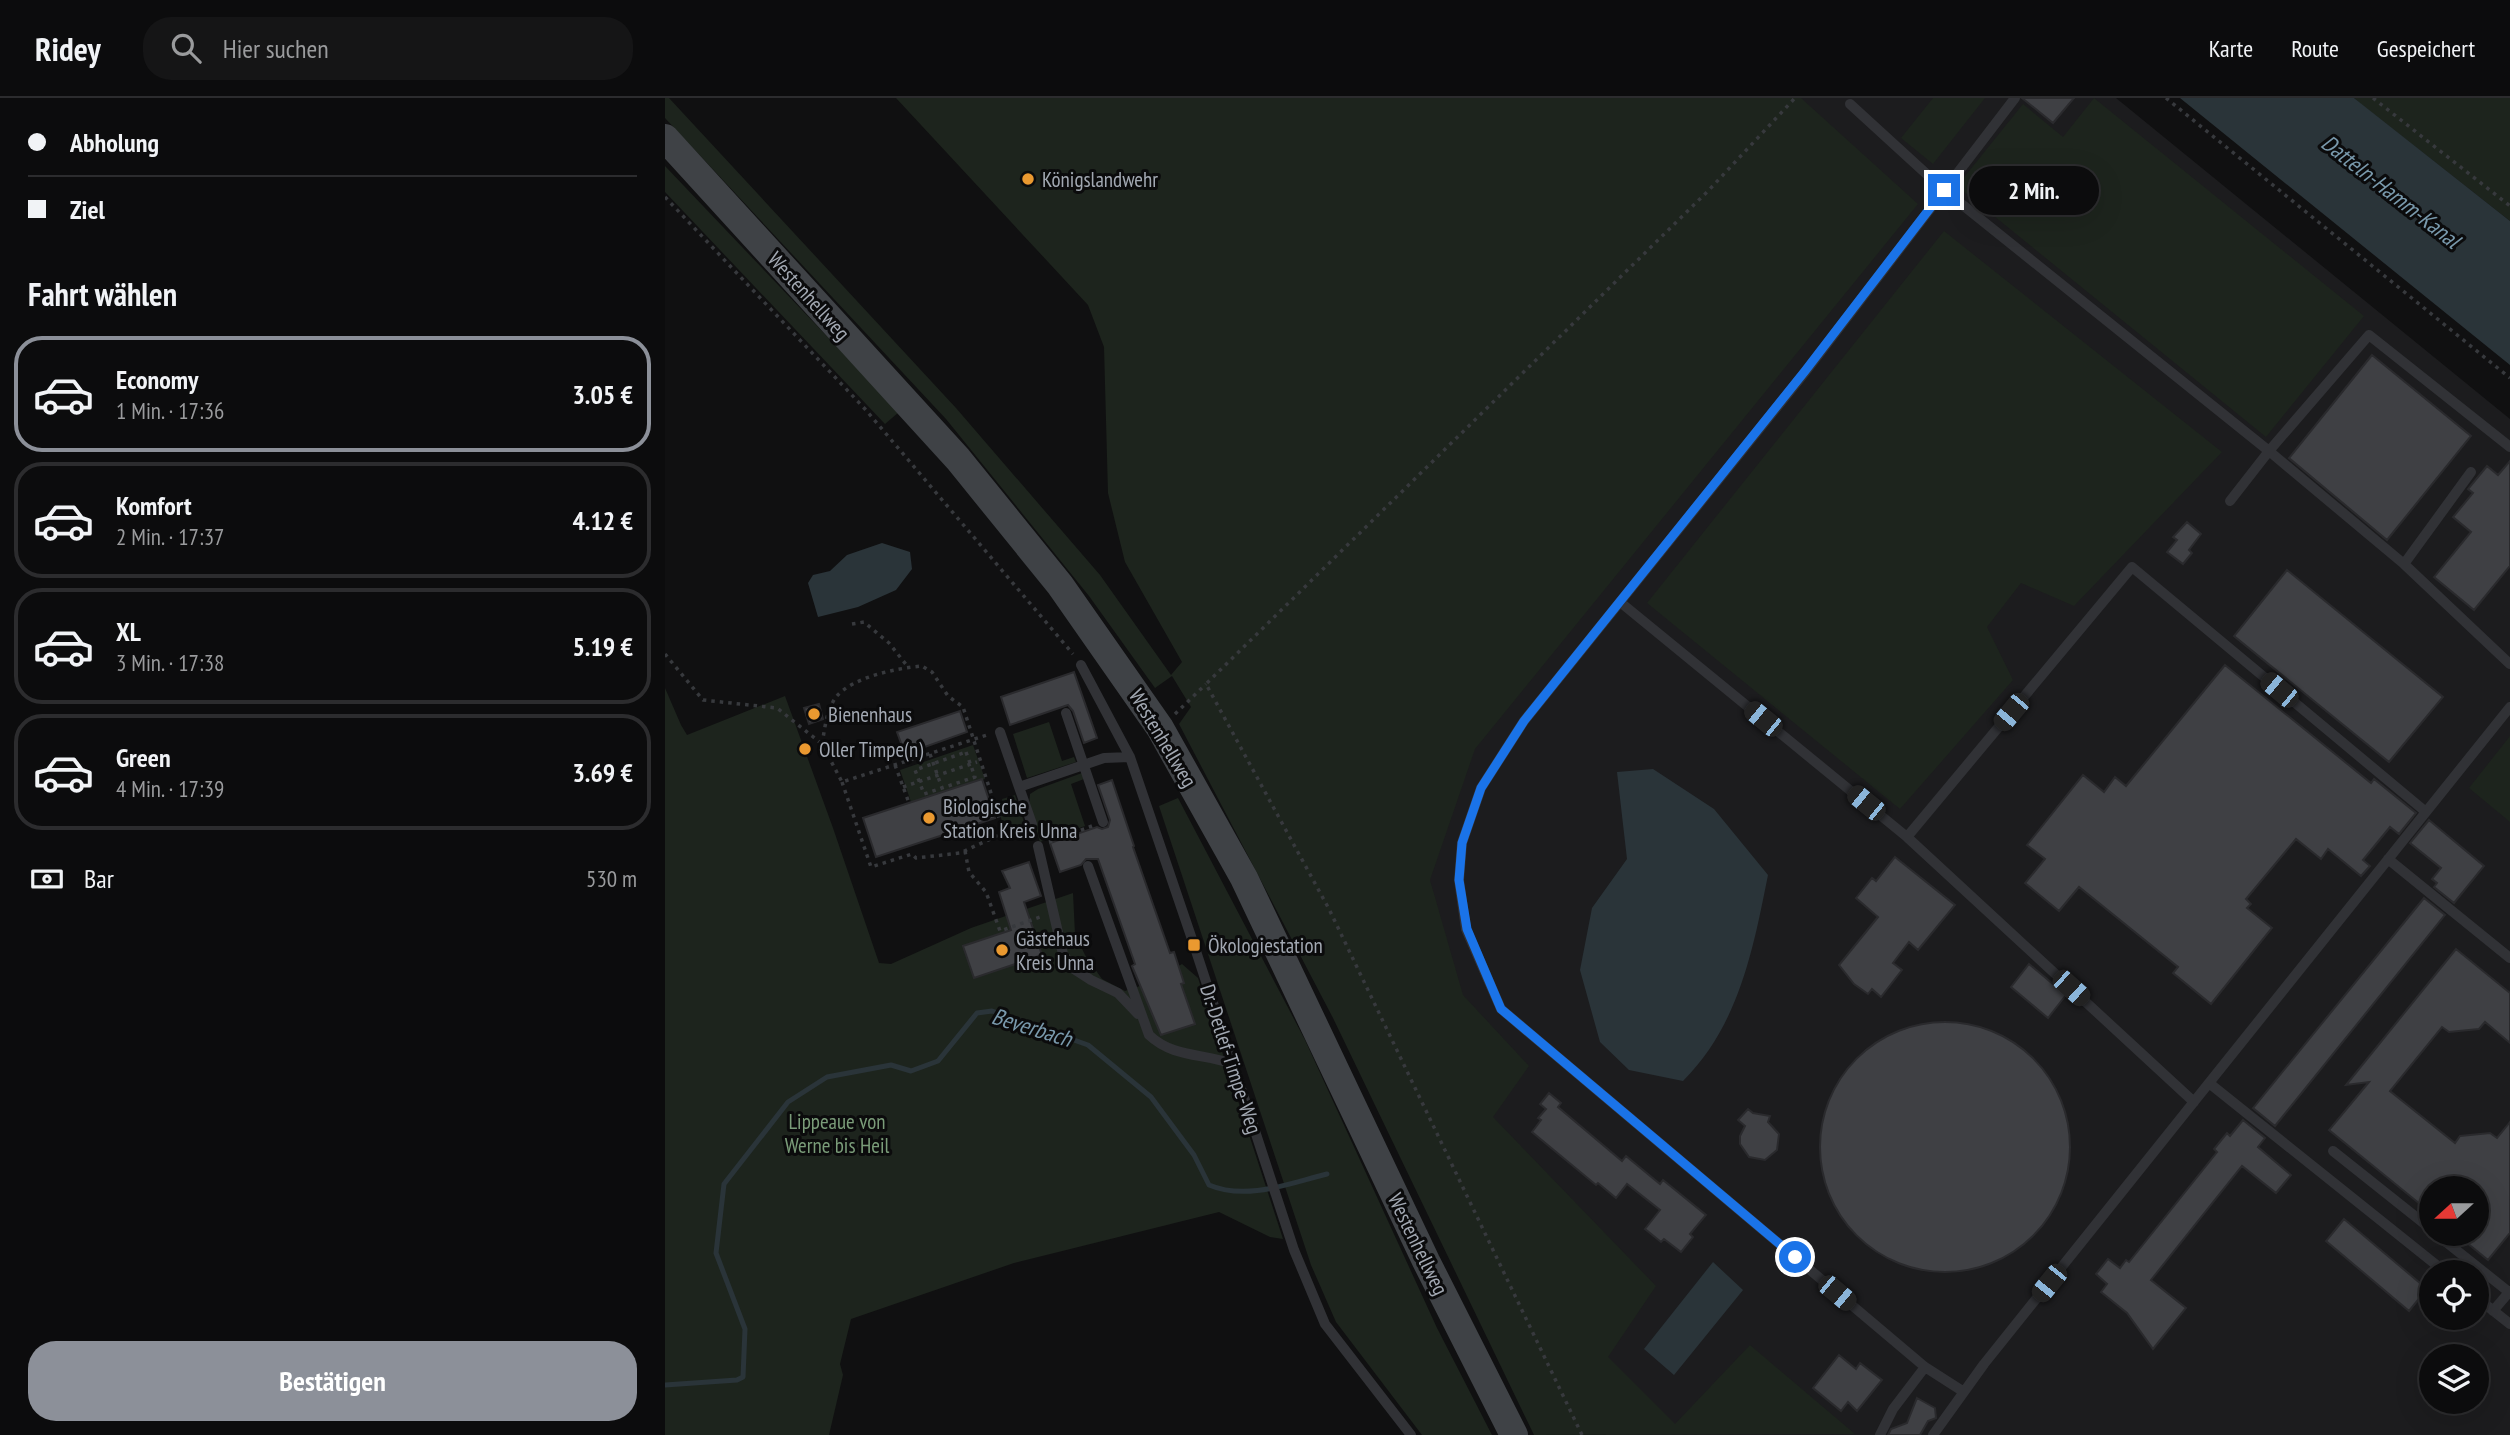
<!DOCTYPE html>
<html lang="de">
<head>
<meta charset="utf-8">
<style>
  :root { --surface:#0c0c0d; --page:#151516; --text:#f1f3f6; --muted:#9a9b9d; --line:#2c2c2e; --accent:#8c9099 }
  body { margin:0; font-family:"PT Sans Narrow",sans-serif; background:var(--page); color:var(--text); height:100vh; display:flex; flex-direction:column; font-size:26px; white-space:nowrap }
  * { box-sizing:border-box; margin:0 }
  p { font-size:23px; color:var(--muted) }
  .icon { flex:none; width:38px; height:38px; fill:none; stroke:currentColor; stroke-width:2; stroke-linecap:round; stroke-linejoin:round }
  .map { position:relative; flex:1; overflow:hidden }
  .sheet { display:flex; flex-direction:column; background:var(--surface); width:665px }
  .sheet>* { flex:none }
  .guide { display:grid; align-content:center; height:154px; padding:0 28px; background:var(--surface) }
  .needle { width:46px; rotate:249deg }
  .fabs { position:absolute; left:1754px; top:1078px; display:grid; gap:14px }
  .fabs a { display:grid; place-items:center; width:70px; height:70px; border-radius:50%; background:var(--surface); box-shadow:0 7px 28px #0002,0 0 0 2px var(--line); font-size:35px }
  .end { position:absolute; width:32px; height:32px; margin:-16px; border:9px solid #1a73e8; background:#fff; box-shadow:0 0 0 4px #fff }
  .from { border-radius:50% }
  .bubble { position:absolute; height:49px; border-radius:24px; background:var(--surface); box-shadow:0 7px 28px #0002,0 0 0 2px var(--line); font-size:23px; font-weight:800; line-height:49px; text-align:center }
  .car { position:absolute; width:21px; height:42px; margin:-21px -10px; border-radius:9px; box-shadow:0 0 5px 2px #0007; background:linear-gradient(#222 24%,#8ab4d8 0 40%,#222 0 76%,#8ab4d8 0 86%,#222 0) }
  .guide b { display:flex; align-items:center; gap:24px; height:66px; font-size:26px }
  .guide b+b { border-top:2px solid var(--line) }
  .guide i { width:18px; height:18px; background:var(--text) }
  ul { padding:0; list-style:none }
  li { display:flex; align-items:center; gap:21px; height:116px; margin:0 14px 10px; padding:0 14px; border:4px solid var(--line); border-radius:28px }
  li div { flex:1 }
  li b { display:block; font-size:26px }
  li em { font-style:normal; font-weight:800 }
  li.active { border-color:var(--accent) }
  li>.icon { width:63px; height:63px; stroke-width:1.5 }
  h2 { padding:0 28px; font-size:32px; line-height:84px }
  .pay { display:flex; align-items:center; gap:18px; height:77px; padding:0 28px; font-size:26px }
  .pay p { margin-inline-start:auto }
  .action { display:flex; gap:14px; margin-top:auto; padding:14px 28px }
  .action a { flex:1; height:80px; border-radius:28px; background:var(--accent); color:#fff; font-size:28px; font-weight:800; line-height:80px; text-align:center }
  header { display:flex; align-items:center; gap:42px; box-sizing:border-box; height:98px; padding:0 35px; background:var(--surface); border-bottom:2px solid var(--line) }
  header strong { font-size:33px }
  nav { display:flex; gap:38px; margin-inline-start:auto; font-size:24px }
  .search { width:490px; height:63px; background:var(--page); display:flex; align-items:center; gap:18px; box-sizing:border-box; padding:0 24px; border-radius:28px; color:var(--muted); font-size:26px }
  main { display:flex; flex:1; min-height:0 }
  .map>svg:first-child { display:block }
</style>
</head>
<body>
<header>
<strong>Ridey</strong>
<div class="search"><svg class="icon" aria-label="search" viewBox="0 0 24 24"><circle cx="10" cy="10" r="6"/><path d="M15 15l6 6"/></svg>Hier suchen</div>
<nav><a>Karte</a><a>Route</a><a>Gespeichert</a></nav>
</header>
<main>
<section class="sheet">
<div class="guide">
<b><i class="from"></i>Abholung</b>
<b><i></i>Ziel</b>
</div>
<h2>Fahrt wählen</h2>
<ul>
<li class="active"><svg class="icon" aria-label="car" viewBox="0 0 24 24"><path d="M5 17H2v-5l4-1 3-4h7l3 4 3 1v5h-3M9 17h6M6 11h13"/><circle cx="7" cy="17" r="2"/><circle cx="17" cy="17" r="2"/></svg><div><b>Economy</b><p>1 Min. · 17:36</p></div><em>3.05 €</em></li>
<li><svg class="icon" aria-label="car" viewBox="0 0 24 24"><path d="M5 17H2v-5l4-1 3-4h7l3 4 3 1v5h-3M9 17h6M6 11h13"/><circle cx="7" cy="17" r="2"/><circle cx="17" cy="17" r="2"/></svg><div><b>Komfort</b><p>2 Min. · 17:37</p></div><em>4.12 €</em></li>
<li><svg class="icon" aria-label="car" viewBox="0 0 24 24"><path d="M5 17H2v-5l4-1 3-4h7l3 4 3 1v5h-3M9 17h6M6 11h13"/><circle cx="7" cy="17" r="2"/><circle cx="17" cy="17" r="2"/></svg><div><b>XL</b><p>3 Min. · 17:38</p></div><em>5.19 €</em></li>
<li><svg class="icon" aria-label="car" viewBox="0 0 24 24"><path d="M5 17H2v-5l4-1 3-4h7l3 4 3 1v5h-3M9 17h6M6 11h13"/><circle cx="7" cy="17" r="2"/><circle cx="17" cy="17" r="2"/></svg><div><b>Green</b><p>4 Min. · 17:39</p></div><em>3.69 €</em></li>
</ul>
<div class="pay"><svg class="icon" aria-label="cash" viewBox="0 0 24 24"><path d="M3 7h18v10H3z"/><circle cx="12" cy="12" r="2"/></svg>Bar<p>530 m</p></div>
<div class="action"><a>Bestätigen</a></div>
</section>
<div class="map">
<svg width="1845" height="1337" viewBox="0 0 1845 1337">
  <rect width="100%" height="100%" fill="#101011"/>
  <path fill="#1c1c1e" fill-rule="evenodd" d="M 1136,0 L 1451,0 L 1845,321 L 1845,1337 L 941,1337 L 677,791 L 903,239 ZM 1766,1090 L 1811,1090 L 1811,1136 L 1766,1136 ZM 1766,1174 L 1811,1174 L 1811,1220 L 1766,1220 ZM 1766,1258 L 1811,1258 L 1811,1304 L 1766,1304 Z"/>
  <path fill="#1d241d" d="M 0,0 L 4,0 L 291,310 L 435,477 L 506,577 L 517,564 L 460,464 L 443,395 L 439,249 L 423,207 L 231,0 L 1136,0 L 1253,106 L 810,651 L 765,782 L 798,897 L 864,968 L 828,1019 L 991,1188 L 943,1259 L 1010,1326 L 1085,1247 L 1190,1336 L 869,1337 L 668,920 L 514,626 L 526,609 L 507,578 L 490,590 L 424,498 L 281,321 L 0,20 Z
    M 1268,0 L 1320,0 L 1268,66 L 1236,40 Z
    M 1429,0 L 1699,218 L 1601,339 L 1292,88 L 1358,6 L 1398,39 Z
    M 1689,0 L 1845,0 L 1845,123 L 1696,6 Z
    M 0,68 L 234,314 L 220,326 L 0,94 Z
    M 1279,133 L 1557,354 L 1409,508 L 1356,485 L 1322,529 L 1348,582 L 1235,711 L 982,505 Z
    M 0,590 L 16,627 L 22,637 L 120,598 L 168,730 L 214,865 L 226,866 L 306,830 L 408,795 L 410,836 L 420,857 L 437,881 L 460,893 L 487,884 L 517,866 L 533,880 L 618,1141 L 605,1139 L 554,1114 L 349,1165 L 186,1221 L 175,1266 L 178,1277 L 164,1337 L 0,1337 Z
    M 384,624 L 397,663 L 409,659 L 411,664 L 362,680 L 348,636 Z
    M 1845,638 L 1845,724 L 1804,690 Z
    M 308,647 L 320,681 L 246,704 L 235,672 Z
    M 417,675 L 419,681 L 406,686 L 420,728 L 375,744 L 364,707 L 365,696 L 373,691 Z
    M 350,697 L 359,724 L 357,727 L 340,732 L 334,714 L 338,706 L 337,701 Z
    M 513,700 L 640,942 L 772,1230 L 827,1337 L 757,1337 L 671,1224 L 646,1167 L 494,708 Z"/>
  <path fill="#2a3439" d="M 1515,0 L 1689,0 L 1845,123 L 1845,267 Z
    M 217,445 L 245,454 L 247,471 L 231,492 L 193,509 L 153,519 L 143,485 L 148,477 L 165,473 L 182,457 Z
    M 988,671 L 1049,711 L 1103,777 C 1088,852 1074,927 1018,983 L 964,972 L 935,944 L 915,872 L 927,810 L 962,761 L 952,674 Z
    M 1048,1164 L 1078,1192 L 1009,1277 L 979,1251 Z"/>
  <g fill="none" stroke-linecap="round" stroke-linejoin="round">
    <path stroke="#2a3439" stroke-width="5" d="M 0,1287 L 72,1282 L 78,1279 L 80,1231 L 51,1155 L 59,1086 L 123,1004 L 162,979 L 226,967 L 246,973 L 273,963 L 312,915 L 327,913 L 423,947 L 486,999 L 529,1057 L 544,1087 C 582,1103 625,1085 662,1076"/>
  </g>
  <path fill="#3f4044" stroke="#2a2a2d" stroke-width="2" d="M 1357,0 L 1409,0 L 1388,25 Z
    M 1707,257 L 1806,338 L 1722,442 L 1624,360 Z
    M 1845,363 L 1845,468 L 1809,512 L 1769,479 L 1806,434 L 1788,419 L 1808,395 L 1803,391 L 1822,368 L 1833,377 Z
    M 1522,424 L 1536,436 L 1524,452 L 1527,455 L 1518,466 L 1502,454 L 1512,442 L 1508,439 Z
    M 1622,472 L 1778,599 L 1724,664 L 1569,538 Z
    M 1560,567 L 1706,685 L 1709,681 L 1751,715 L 1734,736 L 1725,729 L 1698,762 L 1705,768 L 1696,778 L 1663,751 L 1656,761 L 1631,741 L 1581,801 L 1586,806 L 1582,810 L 1607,830 L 1546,906 L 1508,875 L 1513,869 L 1414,789 L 1394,813 L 1360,785 L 1380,761 L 1362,747 L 1418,677 L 1439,694 L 1450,679 L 1461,688 Z
    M 409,574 L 432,640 L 419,645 L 408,613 L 403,607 L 345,627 L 336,599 Z
    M 154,606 L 158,621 L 144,626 L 139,610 Z
    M 295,613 L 302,634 L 240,656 L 232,634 Z
    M 317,681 L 330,720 L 211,759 L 198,720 Z
    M 447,682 L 469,748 L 468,749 L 505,855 L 509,854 L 519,885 L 516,886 L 530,926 L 496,937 L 467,868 L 470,866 L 433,761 L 421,761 L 416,767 L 395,774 L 385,745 L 432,729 L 437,731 L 443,729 L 445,722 L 433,687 Z
    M 1764,722 L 1819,768 L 1789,805 L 1769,789 L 1772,785 L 1767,781 L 1776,770 L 1745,745 Z
    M 1230,759 L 1290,807 L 1253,852 L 1244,844 L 1228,865 L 1237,872 L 1216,899 L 1207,891 L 1203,896 L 1189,886 L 1174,867 L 1213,819 L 1191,800 L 1207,780 L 1211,783 Z
    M 364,764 L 376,798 L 359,804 L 377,857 L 309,880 L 298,848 L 346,832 L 334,794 L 345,790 L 337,773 Z
    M 1759,800 L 1780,817 L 1610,1028 L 1588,1010 Z
    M 1791,851 L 1845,895 L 1845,945 L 1820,924 L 1814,931 L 1784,934 L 1777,929 L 1725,993 L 1790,1045 L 1795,1038 L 1825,1035 L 1832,1040 L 1845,1024 L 1845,1135 L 1823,1162 L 1791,1136 L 1811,1136 L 1811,1090 L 1766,1090 L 1766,1115 L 1664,1032 L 1704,984 L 1681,987 Z
    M 1364,866 L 1401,897 L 1383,920 L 1346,889 Z
    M1155 1049a125 125 0 1 1 250 0a125 125 0 1 1-250 0Z
    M 884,995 L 896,1005 L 893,1009 L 957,1063 L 961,1058 L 995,1086 L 998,1082 L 1041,1117 L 1025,1136 L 1028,1139 L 1016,1154 L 999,1141 L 996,1144 L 980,1131 L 995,1112 L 962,1086 L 951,1100 L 933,1085 L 931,1087 L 867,1034 L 876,1022 L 873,1020 L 881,1011 L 875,1006 Z
    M 1083,1011 L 1088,1015 L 1105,1018 L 1103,1024 L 1114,1036 L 1112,1052 L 1100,1062 L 1084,1059 L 1075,1046 L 1075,1038 L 1080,1028 L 1073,1022 Z
    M 1578,1022 L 1600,1040 L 1593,1049 L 1626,1077 L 1611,1095 L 1577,1068 L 1486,1182 L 1521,1210 L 1488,1251 L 1462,1215 L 1436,1194 L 1442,1186 L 1431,1176 L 1443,1161 L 1455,1170 L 1461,1162 L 1464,1164 L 1552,1054 L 1549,1051 L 1562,1035 L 1565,1038 Z
    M 1679,1121 L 1762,1191 L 1744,1213 L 1661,1143 Z
    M 1174,1257 L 1191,1271 L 1195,1265 L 1217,1282 L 1192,1313 L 1183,1304 L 1176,1313 L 1148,1290 Z
    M 1252,1300 L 1270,1310 L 1271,1320 L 1263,1323 L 1255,1337 L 1223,1337 L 1226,1331 L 1242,1325 Z"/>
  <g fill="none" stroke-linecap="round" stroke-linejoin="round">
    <path stroke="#37393d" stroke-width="3.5" stroke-dasharray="3.5 5" stroke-linecap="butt" d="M 1501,0 L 1845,280
      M 1708,0 L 1845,108
      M 0,99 L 200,311 L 408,556
      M 187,526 L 199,524 L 224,545 L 243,569
      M 0,556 L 38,602 L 112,610 L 157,646 L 177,684 L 322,637
      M 510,616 L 541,586
      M 157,646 C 160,630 161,613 171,599 C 187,579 233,570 257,568 L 267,574 L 283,598 L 298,609 L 339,735
      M 301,654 L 310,679 L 259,696 L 250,672 Z
      M 265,656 L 277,690
      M 230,667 L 244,705
      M 177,684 L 206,769 L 247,756 L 251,760 L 295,755 L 334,737 L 355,730
      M 238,689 L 312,664
      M 384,744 L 427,728
      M 300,753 L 304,774 L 321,794 L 335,833 L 378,818
      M 917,1337 L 664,811 L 541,586 L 1043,93 L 1130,0"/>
    <path stroke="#313236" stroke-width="10" d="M 1185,6 L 1279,92 L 1604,353 L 1565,403
      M 1806,374 L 1739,466 L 1845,566
      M 1739,466 L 1604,353 L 1704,237 L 1845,349
      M 955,504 L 1242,739
      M 416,567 L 465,659 L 529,847 L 629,1152 L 660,1226 L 746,1337
      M 401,615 L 438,724
      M 335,634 L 354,689
      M 367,726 L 354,689 L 439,660 L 465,659
      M 373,748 L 398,856 L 409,871 L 426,882 L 453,895 L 473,916
      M 1723,761 L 1845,860
      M 423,768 L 484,937 C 508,960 539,955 568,966
      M 1544,985 L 1780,1174
      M 1529,1004 L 1242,739 L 1467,469 L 1761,714
      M 1668,1053 L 1766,1131
      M 1771,1136 L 1844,1194
      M 1811,1199 L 1845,1226
      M 1828,1213 L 1845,1193
      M 1260,1269 L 836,911 L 801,831 L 794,782 L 797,745 L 816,690 L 859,623 L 1141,273 L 1350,0
      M 1215,1337 L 1228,1311 L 1260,1269 L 1299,1294
      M 1268,1337 L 1319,1266 L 1845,609"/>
    <path stroke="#3f4246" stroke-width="28" d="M 0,40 L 293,361 L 395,487 L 495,630 L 579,780 L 761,1163 L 849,1337"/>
  </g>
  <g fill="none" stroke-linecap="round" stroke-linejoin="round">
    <path stroke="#1a73e8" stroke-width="9" d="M 1130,1159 L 836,911 L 802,831 L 794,782 L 797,745 L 816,690 L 859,623 L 1140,273 L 1279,92"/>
  </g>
  <g fill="#ea9930" stroke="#0b0b0c" stroke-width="2.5">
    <circle cx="363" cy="81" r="7"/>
    <circle cx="149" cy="616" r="7"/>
    <circle cx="140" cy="651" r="7"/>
    <circle cx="264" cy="720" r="7"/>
    <rect x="522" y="840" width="14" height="14" rx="3.5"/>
    <circle cx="337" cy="852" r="7"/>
  </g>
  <g text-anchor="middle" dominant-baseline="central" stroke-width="6" stroke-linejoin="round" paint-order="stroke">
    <g font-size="21" fill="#a2a8b2" stroke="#0b0b0c" text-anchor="start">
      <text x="377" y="81">Königslandwehr</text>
      <text x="163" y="616">Bienenhaus</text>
      <text x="154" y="651">Oller Timpe(n)</text>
      <text x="278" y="708">Biologische<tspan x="278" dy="24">Station Kreis Unna</tspan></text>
      <text x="351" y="840">Gästehaus<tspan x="351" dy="24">Kreis Unna</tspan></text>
      <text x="543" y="847">Ökologiestation</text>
    </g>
    <g font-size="21" fill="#a2a8b2" stroke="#0b0b0c">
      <text transform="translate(144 198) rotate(48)">Westenhellweg</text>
      <text transform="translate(498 640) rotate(59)">Westenhellweg</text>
      <text transform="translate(566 961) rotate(72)">Dr.-Detlef-Timpe-Weg</text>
      <text transform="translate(753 1146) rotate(64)">Westenhellweg</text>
    </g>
    <g font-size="21" fill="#7a9c79" stroke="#0b0b0c">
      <text x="172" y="1023">Lippeaue von<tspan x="172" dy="24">Werne bis Heil</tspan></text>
    </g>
    <g font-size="23" font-style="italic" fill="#7999ac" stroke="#0b0b0c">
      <text transform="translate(1726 93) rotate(38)">Datteln-Hamm-Kanal</text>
      <text transform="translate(367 929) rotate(17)">Beverbach</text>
    </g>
  </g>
</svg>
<div class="fabs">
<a><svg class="needle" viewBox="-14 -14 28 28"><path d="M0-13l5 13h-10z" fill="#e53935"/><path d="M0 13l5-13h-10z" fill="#9a9b9d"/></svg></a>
<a><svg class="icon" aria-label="locate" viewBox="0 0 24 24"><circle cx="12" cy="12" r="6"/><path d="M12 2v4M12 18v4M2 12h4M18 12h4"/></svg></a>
<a><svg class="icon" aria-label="layers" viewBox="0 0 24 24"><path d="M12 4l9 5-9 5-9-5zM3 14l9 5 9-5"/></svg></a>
</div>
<i class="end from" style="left:1130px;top:1159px"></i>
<i class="end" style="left:1279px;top:92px"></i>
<div class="bubble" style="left:1304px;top:68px;width:130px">2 Min.</div>
<i class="car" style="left:1614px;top:592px;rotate:310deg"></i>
<i class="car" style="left:1346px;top:614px;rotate:220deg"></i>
<i class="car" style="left:1098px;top:621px;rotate:309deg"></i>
<i class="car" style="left:1201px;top:705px;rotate:309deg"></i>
<i class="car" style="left:1406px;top:890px;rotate:132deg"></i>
<i class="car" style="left:1384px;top:1185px;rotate:219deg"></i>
<i class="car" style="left:1172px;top:1195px;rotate:130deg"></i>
</div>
</main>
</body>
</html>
